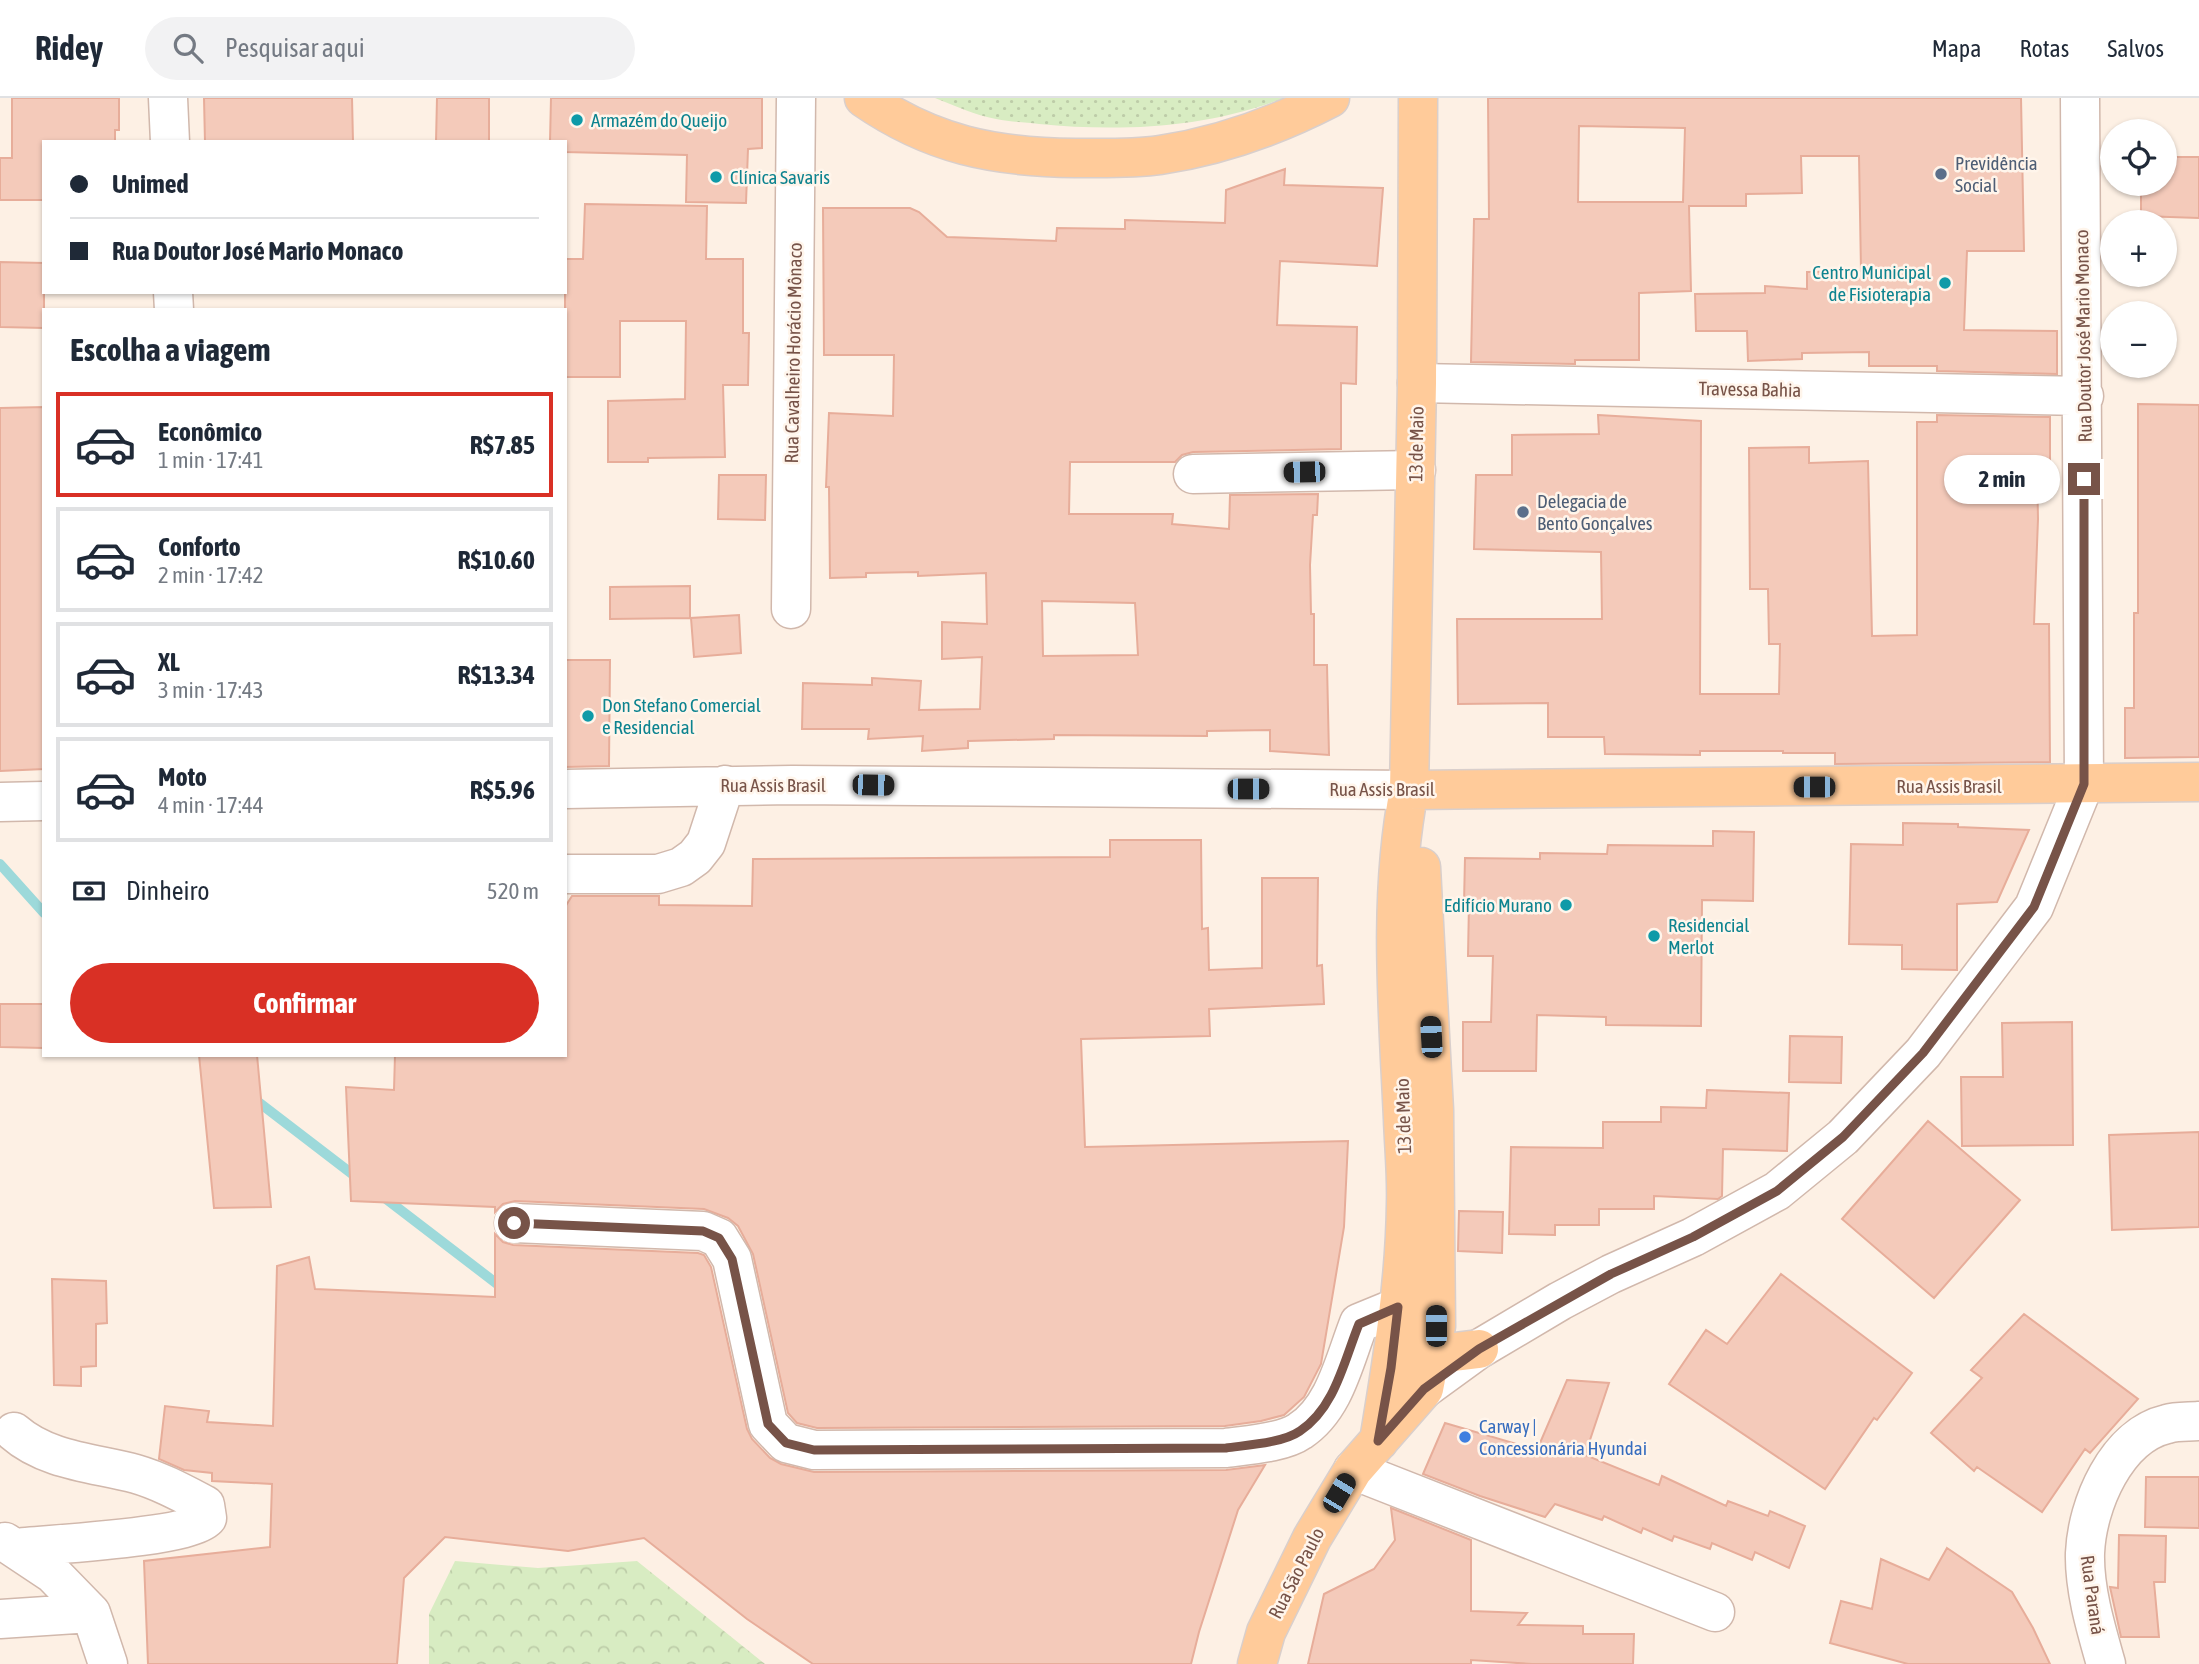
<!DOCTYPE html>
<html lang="pt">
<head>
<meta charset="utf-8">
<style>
  :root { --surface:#fff; --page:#f2f2f3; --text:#1f2937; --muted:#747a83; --line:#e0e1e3; --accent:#d93025 }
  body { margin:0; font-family:"Asap Condensed",sans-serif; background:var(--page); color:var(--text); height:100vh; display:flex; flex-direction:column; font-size:26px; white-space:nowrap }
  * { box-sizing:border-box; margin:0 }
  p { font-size:23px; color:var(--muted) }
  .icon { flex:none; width:38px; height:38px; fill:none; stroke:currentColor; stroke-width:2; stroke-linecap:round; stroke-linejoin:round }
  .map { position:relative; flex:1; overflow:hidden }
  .sheet { position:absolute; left:42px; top:210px; width:525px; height:749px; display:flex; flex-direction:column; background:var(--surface); border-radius:0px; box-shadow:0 2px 5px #0004 }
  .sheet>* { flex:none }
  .guide { position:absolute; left:42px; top:42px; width:525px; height:154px; border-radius:0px; box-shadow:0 2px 5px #0004; display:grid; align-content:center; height:154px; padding:0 28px; background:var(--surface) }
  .buttons { position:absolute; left:2100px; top:21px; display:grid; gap:14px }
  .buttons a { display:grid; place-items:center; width:77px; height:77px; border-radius:50%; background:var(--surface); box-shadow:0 2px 5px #0004; font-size:35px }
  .end { position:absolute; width:32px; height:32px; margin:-16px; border:9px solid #775348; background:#fff; box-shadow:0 0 0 4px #fff }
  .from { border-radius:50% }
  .bubble { position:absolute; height:49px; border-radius:24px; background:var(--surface); box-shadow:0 2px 5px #0004; font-size:23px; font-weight:700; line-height:49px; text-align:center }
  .car { position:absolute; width:21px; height:42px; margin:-21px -10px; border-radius:9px; box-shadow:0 0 5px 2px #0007; background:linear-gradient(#222 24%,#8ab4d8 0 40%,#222 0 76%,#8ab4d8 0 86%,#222 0) }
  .guide b { display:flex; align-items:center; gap:24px; height:66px; font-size:26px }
  .guide b+b { border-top:2px solid var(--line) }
  .guide i { width:18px; height:18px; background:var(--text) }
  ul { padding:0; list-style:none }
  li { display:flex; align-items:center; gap:21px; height:105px; margin:0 14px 10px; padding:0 14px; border:4px solid var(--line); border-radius:0px }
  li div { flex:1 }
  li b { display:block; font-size:26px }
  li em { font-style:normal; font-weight:700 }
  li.active { border-color:var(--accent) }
  li>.icon { width:63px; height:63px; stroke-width:1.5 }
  h2 { padding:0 28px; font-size:32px; line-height:84px }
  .pay { display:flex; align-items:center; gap:18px; height:77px; padding:0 28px; font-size:26px }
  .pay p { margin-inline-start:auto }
  .primary-button { display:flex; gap:14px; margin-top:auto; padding:14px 28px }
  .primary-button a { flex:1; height:80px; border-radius:42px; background:var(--accent); color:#fff; font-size:28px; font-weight:700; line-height:80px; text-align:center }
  header { display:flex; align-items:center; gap:42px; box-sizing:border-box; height:98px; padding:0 35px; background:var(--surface); border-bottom:2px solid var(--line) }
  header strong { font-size:33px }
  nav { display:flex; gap:38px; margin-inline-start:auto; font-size:24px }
  .search { width:490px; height:63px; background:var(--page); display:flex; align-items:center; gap:18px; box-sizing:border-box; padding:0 24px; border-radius:38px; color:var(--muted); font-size:26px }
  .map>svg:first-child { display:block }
</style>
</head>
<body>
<header>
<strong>Ridey</strong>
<div class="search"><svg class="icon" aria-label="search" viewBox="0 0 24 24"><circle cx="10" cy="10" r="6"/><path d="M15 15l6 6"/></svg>Pesquisar aqui</div>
<nav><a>Mapa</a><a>Rotas</a><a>Salvos</a></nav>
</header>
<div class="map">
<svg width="2199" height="1566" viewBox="0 0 2199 1566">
  <defs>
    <pattern id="green-dots" width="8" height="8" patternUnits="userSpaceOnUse" patternTransform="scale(1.75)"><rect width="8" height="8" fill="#d8ecc2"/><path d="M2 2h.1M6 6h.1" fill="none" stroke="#bdcca8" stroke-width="1.8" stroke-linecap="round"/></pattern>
    <pattern id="forest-crowns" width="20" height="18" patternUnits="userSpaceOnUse" patternTransform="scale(1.75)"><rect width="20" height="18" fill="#d8ecc2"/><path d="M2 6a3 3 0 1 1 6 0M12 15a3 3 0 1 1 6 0" fill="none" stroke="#bdcca8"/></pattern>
  </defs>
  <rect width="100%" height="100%" fill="#fdf0e4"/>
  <path fill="url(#green-dots)" d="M 935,0 L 1284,0 C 1206,30 1121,34 1039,26 C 1025,24 1010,24 996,21 C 975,17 955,8 935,0 Z"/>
  <path fill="url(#forest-crowns)" d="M 455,1463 L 538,1470 L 637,1463 L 765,1566 L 429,1566 L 429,1516 Z"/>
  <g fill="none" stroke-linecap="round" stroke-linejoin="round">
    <path stroke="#9dd9da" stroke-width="10" d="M 0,766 L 44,815
      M 253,1000 L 360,1082
      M 381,1097 L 505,1192"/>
  </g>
  <path fill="#f4caba" stroke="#e7ad9a" stroke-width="2" fill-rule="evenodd" d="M 12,0 L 119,0 L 119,32 L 115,32 L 115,44 L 44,44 L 44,102 L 0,102 L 0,60 L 12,60 Z
    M 204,0 L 352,0 L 353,44 L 205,44 Z
    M 437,0 L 489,0 L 489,44 L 436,44 Z
    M 551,0 L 762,0 L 762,50 L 748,51 L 746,105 L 686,104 L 687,57 L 565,54 L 565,44 L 550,44 Z
    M 1488,0 L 2021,0 L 2024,153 L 1967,153 L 1964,232 L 2057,233 L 2057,276 L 1937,273 L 1937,268 L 1869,268 L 1869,254 L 1802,255 L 1802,261 L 1748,263 L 1747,233 L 1696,233 L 1695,196 L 1765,195 L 1765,188 L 1807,191 L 1807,174 L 1861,173 L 1859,58 L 1801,58 L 1802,95 L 1746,96 L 1746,108 L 1689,108 L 1691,193 L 1639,195 L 1639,262 L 1575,262 L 1575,266 L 1471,264 L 1474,121 L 1489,121 ZM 1579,28 L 1685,30 L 1683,104 L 1578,104 Z
    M 2165,59 L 2199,59 L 2199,120 L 2141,118 L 2141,86 L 2165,86 Z
    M 1285,71 L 1284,87 L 1383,90 L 1377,168 L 1280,163 L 1277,227 L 1357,229 L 1356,286 L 1341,285 L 1341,351 L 1193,354 L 1182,357 L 1175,364 L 1070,364 L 1069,416 L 1173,416 L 1172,426 L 1229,431 L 1230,397 L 1318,396 L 1317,417 L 1313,417 L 1310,467 L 1311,516 L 1314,516 L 1314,567 L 1327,567 L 1329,657 L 1270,653 L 1270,632 L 1207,633 L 1207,638 L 1054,637 L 1054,641 L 968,643 L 968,650 L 922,653 L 923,638 L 868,641 L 869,631 L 802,631 L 803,585 L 872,587 L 872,580 L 921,583 L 919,612 L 980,611 L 982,559 L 942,561 L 942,524 L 987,526 L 986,475 L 918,478 L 918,474 L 866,475 L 866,479 L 830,480 L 829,389 L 826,389 L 829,315 L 893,318 L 894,257 L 824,257 L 823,110 L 910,110 L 919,114 L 947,139 L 1056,143 L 1057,130 L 1125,131 L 1125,122 L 1225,125 L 1226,92 ZM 1042,503 L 1135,505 L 1138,557 L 1043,558 Z
    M 585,106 L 707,108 L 706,161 L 743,161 L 743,235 L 749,235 L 748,287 L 723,287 L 725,359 L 648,360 L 648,364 L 608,364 L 608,303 L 685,301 L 686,223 L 620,223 L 620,279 L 565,279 L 565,161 L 583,161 Z
    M 0,164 L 44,165 L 44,230 L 0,229 Z
    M 2138,306 L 2199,307 L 2199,659 L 2125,660 L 2125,610 L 2134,610 L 2134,515 L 2138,515 Z
    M 44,309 L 44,671 L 0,673 L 0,310 Z
    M 1598,317 L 1701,323 L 1700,596 L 1779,596 L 1780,546 L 1769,546 L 1768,491 L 1750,491 L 1749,350 L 1809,349 L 1809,365 L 1868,363 L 1872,538 L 1917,537 L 1917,324 L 1937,324 L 1937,317 L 2050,319 L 2050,369 L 2037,369 L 2038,421 L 2034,526 L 2049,526 L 2050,664 L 1835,666 L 1835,655 L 1783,655 L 1783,653 L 1700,653 L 1700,657 L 1605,656 L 1604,639 L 1548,639 L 1548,605 L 1458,606 L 1457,521 L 1602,521 L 1601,454 L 1474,451 L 1476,377 L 1512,377 L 1512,337 L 1599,336 Z
    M 719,377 L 766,377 L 765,422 L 718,421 Z
    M 690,488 L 690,520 L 610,521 L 610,489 Z
    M 739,517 L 741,555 L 694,559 L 691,520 Z
    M 565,562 L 610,562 L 609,668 L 565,669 Z
    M 1903,725 L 1958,726 L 1958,729 L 2029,732 L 1997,804 L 1957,806 L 1957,872 L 1902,871 L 1902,847 L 1849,846 L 1851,746 L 1903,747 Z
    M 1713,733 L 1754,734 L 1753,803 L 1702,802 L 1701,928 L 1606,927 L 1606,919 L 1537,917 L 1536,973 L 1463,973 L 1463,924 L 1491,924 L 1493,858 L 1468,858 L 1469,805 L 1464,805 L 1465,760 L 1540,761 L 1540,755 L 1607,756 L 1608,747 L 1713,748 Z
    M 1110,742 L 1201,742 L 1202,831 L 1208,830 L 1209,872 L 1262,870 L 1262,780 L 1318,780 L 1317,868 L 1322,867 L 1324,906 L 1209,911 L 1210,938 L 1081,941 L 1085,1049 L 1348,1043 L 1344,1129 L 1321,1266 L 1304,1299 L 1284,1317 L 1261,1323 L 1225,1328 L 817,1330 L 797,1325 L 788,1315 L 753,1156 L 738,1128 L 728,1120 L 704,1111 L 515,1103 L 503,1106 L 495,1114 L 495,1109 L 351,1103 L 346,989 L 394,992 L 395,957 L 565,957 L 565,809 L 572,798 L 659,798 L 659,807 L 752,808 L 753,761 L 1110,759 Z
    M 0,906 L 44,906 L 44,950 L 0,949 Z
    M 2072,924 L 2073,1047 L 1962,1048 L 1961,979 L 2003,979 L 2002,925 Z
    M 1790,938 L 1842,939 L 1841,985 L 1789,984 Z
    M 199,957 L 257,957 L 271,1109 L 214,1110 Z
    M 1707,992 L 1789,995 L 1787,1053 L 1723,1051 L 1722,1098 L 1718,1101 L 1654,1098 L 1654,1111 L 1599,1111 L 1599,1127 L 1555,1127 L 1555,1137 L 1509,1136 L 1511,1049 L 1603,1050 L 1603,1024 L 1661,1024 L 1661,1009 L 1706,1010 Z
    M 1928,1023 L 2020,1102 L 1934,1200 L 1842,1121 Z
    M 2199,1034 L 2199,1129 L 2112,1132 L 2109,1037 Z
    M 1459,1113 L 1503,1114 L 1502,1155 L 1458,1153 Z
    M 495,1136 L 503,1144 L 513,1147 L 698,1155 L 704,1157 L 711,1169 L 747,1331 L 752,1341 L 770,1360 L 781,1366 L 814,1374 L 1226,1372 L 1265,1367 L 1238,1412 L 1199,1534 L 1191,1566 L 813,1566 L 747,1521 L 644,1440 L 568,1453 L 445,1439 L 404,1480 L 397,1566 L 148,1566 L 144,1463 L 270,1449 L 272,1386 L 212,1383 L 212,1375 L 184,1372 L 159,1361 L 165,1308 L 209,1313 L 207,1324 L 273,1328 L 277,1168 L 309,1159 L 315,1191 L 495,1199 Z
    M 1781,1176 L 1912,1275 L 1877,1322 L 1874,1320 L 1825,1391 L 1669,1286 L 1706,1232 L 1727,1246 Z
    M 52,1181 L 106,1183 L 107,1225 L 96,1226 L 96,1268 L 81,1269 L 81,1288 L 54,1287 Z
    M 2024,1216 L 2138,1301 L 2090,1355 L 2085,1351 L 2042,1414 L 1977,1369 L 1974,1373 L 1931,1335 L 1982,1280 L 1971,1272 Z
    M 1567,1282 L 1609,1285 L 1585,1357 L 1659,1387 L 1662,1378 L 1726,1408 L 1728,1403 L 1768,1418 L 1770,1413 L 1805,1428 L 1789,1470 L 1755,1454 L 1752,1462 L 1712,1445 L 1710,1451 L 1674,1438 L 1672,1443 L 1643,1430 L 1641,1435 L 1604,1418 L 1602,1422 L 1555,1406 L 1545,1419 L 1480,1398 L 1423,1376 L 1445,1325 L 1537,1352 Z
    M 2146,1379 L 2199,1379 L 2199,1430 L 2145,1429 Z
    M 1391,1410 L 1471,1442 L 1471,1513 L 1527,1515 L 1518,1527 L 1583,1528 L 1583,1536 L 1634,1536 L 1633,1566 L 1532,1566 L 1471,1562 L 1471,1566 L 1308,1566 L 1324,1496 L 1374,1471 L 1395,1442 Z
    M 2119,1437 L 2166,1438 L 2165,1484 L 2154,1484 L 2159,1539 L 2121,1539 L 2110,1489 L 2118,1490 Z
    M 1947,1450 L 2012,1494 L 2033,1530 L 2050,1566 L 1908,1566 L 1830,1545 L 1841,1503 L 1872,1511 L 1881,1461 L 1929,1482 Z"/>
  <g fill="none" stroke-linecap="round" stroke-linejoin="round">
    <defs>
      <path id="minor" d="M 168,0 L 170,44
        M 173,194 L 174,212
        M 1417,285 L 2084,298
        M 1193,376 L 1416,372
        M 791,511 L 796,0
        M 565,691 L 792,687 L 1409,692
        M 0,704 L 44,703
        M 565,776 L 658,776 L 681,769 L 695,759 L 706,745 L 725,687
        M 514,1125 L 703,1133 L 719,1140 L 732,1161 L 768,1326 L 786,1345 L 814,1352 L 1226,1350 C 1247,1347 1283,1345 1300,1333 C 1335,1310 1344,1263 1359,1225 L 1398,1209
        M 1424,1291 L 1479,1251 L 1560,1203 L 1611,1176 L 1693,1139 L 1777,1093 L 1843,1039 L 1923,955 L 2034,809 L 2084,686 L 2080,0
        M 14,1334 C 47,1363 95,1365 136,1376 C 160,1383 182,1395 205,1407 L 207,1420 C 188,1440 50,1446 15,1450
        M 1353,1372 L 1715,1514
        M 5,1444 L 53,1476 L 91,1515 L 108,1566
        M 0,1521 L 91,1515
        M 2106,1566 C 2096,1531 2084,1491 2085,1455 C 2087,1407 2116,1338 2167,1326 C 2177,1323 2189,1324 2199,1323"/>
      <path id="major" d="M 864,0 C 932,47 994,59 1075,60 C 1103,60 1132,61 1160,57 C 1220,48 1276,28 1330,0
        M 1409,692 L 2199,684
        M 1416,1239 L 1420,1251 L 1423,1254 L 1438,1256 L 1479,1251
        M 1379,1343 C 1392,1265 1405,1185 1406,1106 C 1407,1078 1404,1049 1403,1021 C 1398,913 1388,799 1409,692 L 1417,285 L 1418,0
        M 1257,1566 L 1266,1534 L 1312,1440 L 1353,1372 L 1424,1291 L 1436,1228 L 1434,1012 L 1421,769"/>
    </defs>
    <use href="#minor" stroke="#d1b8ac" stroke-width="41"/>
    <use href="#major" stroke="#d9cfcc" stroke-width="41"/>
    <use href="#minor" stroke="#fff" stroke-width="38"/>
    <use href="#major" stroke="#ffcb9a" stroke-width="38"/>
  </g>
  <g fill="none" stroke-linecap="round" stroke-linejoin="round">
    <path stroke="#775348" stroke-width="9" d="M 514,1125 L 703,1133 L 719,1140 L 732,1161 L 768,1326 L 786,1345 L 814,1352 L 1226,1350 C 1247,1347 1283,1345 1300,1333 C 1335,1310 1344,1263 1359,1226 L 1398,1209 L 1391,1270 L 1378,1343 L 1424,1291 L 1479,1251 L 1611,1176 L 1693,1139 L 1777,1093 L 1843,1039 L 1923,955 L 2034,809 L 2084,686 L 2084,381"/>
  </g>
  <g fill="#0f9aa8" stroke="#fff5eb" stroke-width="2.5">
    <circle cx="577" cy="22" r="7"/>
    <circle cx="716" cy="79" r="7"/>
    <circle cx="1945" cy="185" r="7"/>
    <circle cx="588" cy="618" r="7"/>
    <circle cx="1566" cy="807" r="7"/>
    <circle cx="1654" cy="838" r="7"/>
  </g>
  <g fill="#5c6f8a" stroke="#fff5eb" stroke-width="2.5">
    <circle cx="1941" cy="76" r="7"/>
    <circle cx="1523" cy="414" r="7"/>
  </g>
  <circle fill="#3f7fe0" stroke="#fff5eb" stroke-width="2.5" cx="1465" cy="1339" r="7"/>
  <g text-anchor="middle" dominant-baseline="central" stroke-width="5" stroke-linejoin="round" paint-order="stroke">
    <g font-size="19" fill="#0d838f" stroke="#fff5eb" text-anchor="start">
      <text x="591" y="22">Armazém do Queijo</text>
      <text x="730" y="79">Clínica Savaris</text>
      <text x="1931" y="174" text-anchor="end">Centro Municipal<tspan x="1931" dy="22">de Fisioterapia</tspan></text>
      <text x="602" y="607">Don Stefano Comercial<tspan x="602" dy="22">e Residencial</tspan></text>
      <text x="1552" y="807" text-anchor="end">Edifício Murano</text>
      <text x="1668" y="827">Residencial<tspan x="1668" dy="22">Merlot</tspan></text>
    </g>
    <g font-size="19" fill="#4e5e75" stroke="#fff5eb" text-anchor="start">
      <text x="1955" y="65">Previdência<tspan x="1955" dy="22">Social</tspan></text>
      <text x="1537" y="403">Delegacia de<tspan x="1537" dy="22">Bento Gonçalves</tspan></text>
    </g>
    <g font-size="19" fill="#775348" stroke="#fff5eb">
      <text transform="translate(2083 238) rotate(-91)">Rua Doutor José Mario Monaco</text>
      <text transform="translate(793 255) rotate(-89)">Rua Cavalheiro Horácio Mônaco</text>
      <text transform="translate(1750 291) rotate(1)">Travessa Bahia</text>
      <text transform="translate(1416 346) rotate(-89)">13 de Maio</text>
      <text x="773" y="687">Rua Assis Brasil</text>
      <text x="1949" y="688">Rua Assis Brasil</text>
      <text x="1382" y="691">Rua Assis Brasil</text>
      <text transform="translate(1403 1018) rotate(-92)">13 de Maio</text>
      <text transform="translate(1296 1475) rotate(-63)">Rua São Paulo</text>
      <text transform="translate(2093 1497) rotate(82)">Rua Paraná</text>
    </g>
    <g font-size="19" fill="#366cbe" stroke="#fff5eb" text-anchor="start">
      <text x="1479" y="1328">Carway |<tspan x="1479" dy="22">Concessionária Hyundai</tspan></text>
    </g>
  </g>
</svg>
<div class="buttons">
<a><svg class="icon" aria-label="locate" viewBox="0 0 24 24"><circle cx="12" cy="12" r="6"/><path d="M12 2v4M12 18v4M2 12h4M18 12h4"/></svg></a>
<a>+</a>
<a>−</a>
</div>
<i class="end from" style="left:514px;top:1125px"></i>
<i class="end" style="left:2084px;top:381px"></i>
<div class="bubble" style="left:1944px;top:357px;width:116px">2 min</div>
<i class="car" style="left:1304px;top:374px;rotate:269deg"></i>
<i class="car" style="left:873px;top:687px;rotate:91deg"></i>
<i class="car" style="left:1814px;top:689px;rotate:270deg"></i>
<i class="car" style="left:1248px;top:691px;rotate:90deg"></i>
<i class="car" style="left:1431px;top:939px;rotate:357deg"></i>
<i class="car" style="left:1436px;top:1228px;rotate:0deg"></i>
<i class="car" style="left:1339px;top:1395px;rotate:31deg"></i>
<div class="guide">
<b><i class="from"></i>Unimed</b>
<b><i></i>Rua Doutor José Mario Monaco</b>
</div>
<section class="sheet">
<h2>Escolha a viagem</h2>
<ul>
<li class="active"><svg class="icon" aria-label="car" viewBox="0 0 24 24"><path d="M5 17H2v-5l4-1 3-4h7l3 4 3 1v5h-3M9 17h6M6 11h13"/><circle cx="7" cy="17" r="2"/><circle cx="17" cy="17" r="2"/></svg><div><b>Econômico</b><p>1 min · 17:41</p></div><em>R$7.85</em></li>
<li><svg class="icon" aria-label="car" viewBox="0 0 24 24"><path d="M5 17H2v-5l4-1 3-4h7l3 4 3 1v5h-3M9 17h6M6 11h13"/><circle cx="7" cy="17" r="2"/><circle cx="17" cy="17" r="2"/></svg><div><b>Conforto</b><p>2 min · 17:42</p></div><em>R$10.60</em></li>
<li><svg class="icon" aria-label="car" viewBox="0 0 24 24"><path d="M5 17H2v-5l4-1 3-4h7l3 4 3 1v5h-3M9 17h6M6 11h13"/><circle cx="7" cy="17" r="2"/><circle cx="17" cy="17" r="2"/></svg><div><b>XL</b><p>3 min · 17:43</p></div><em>R$13.34</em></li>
<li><svg class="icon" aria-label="car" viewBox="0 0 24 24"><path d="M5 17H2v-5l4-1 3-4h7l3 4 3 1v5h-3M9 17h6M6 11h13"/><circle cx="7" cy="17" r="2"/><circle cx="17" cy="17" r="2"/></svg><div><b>Moto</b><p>4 min · 17:44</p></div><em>R$5.96</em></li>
</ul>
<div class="pay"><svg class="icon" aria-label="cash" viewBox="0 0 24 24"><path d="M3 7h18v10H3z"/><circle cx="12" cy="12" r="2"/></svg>Dinheiro<p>520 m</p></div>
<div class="primary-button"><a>Confirmar</a></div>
</section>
</div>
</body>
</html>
